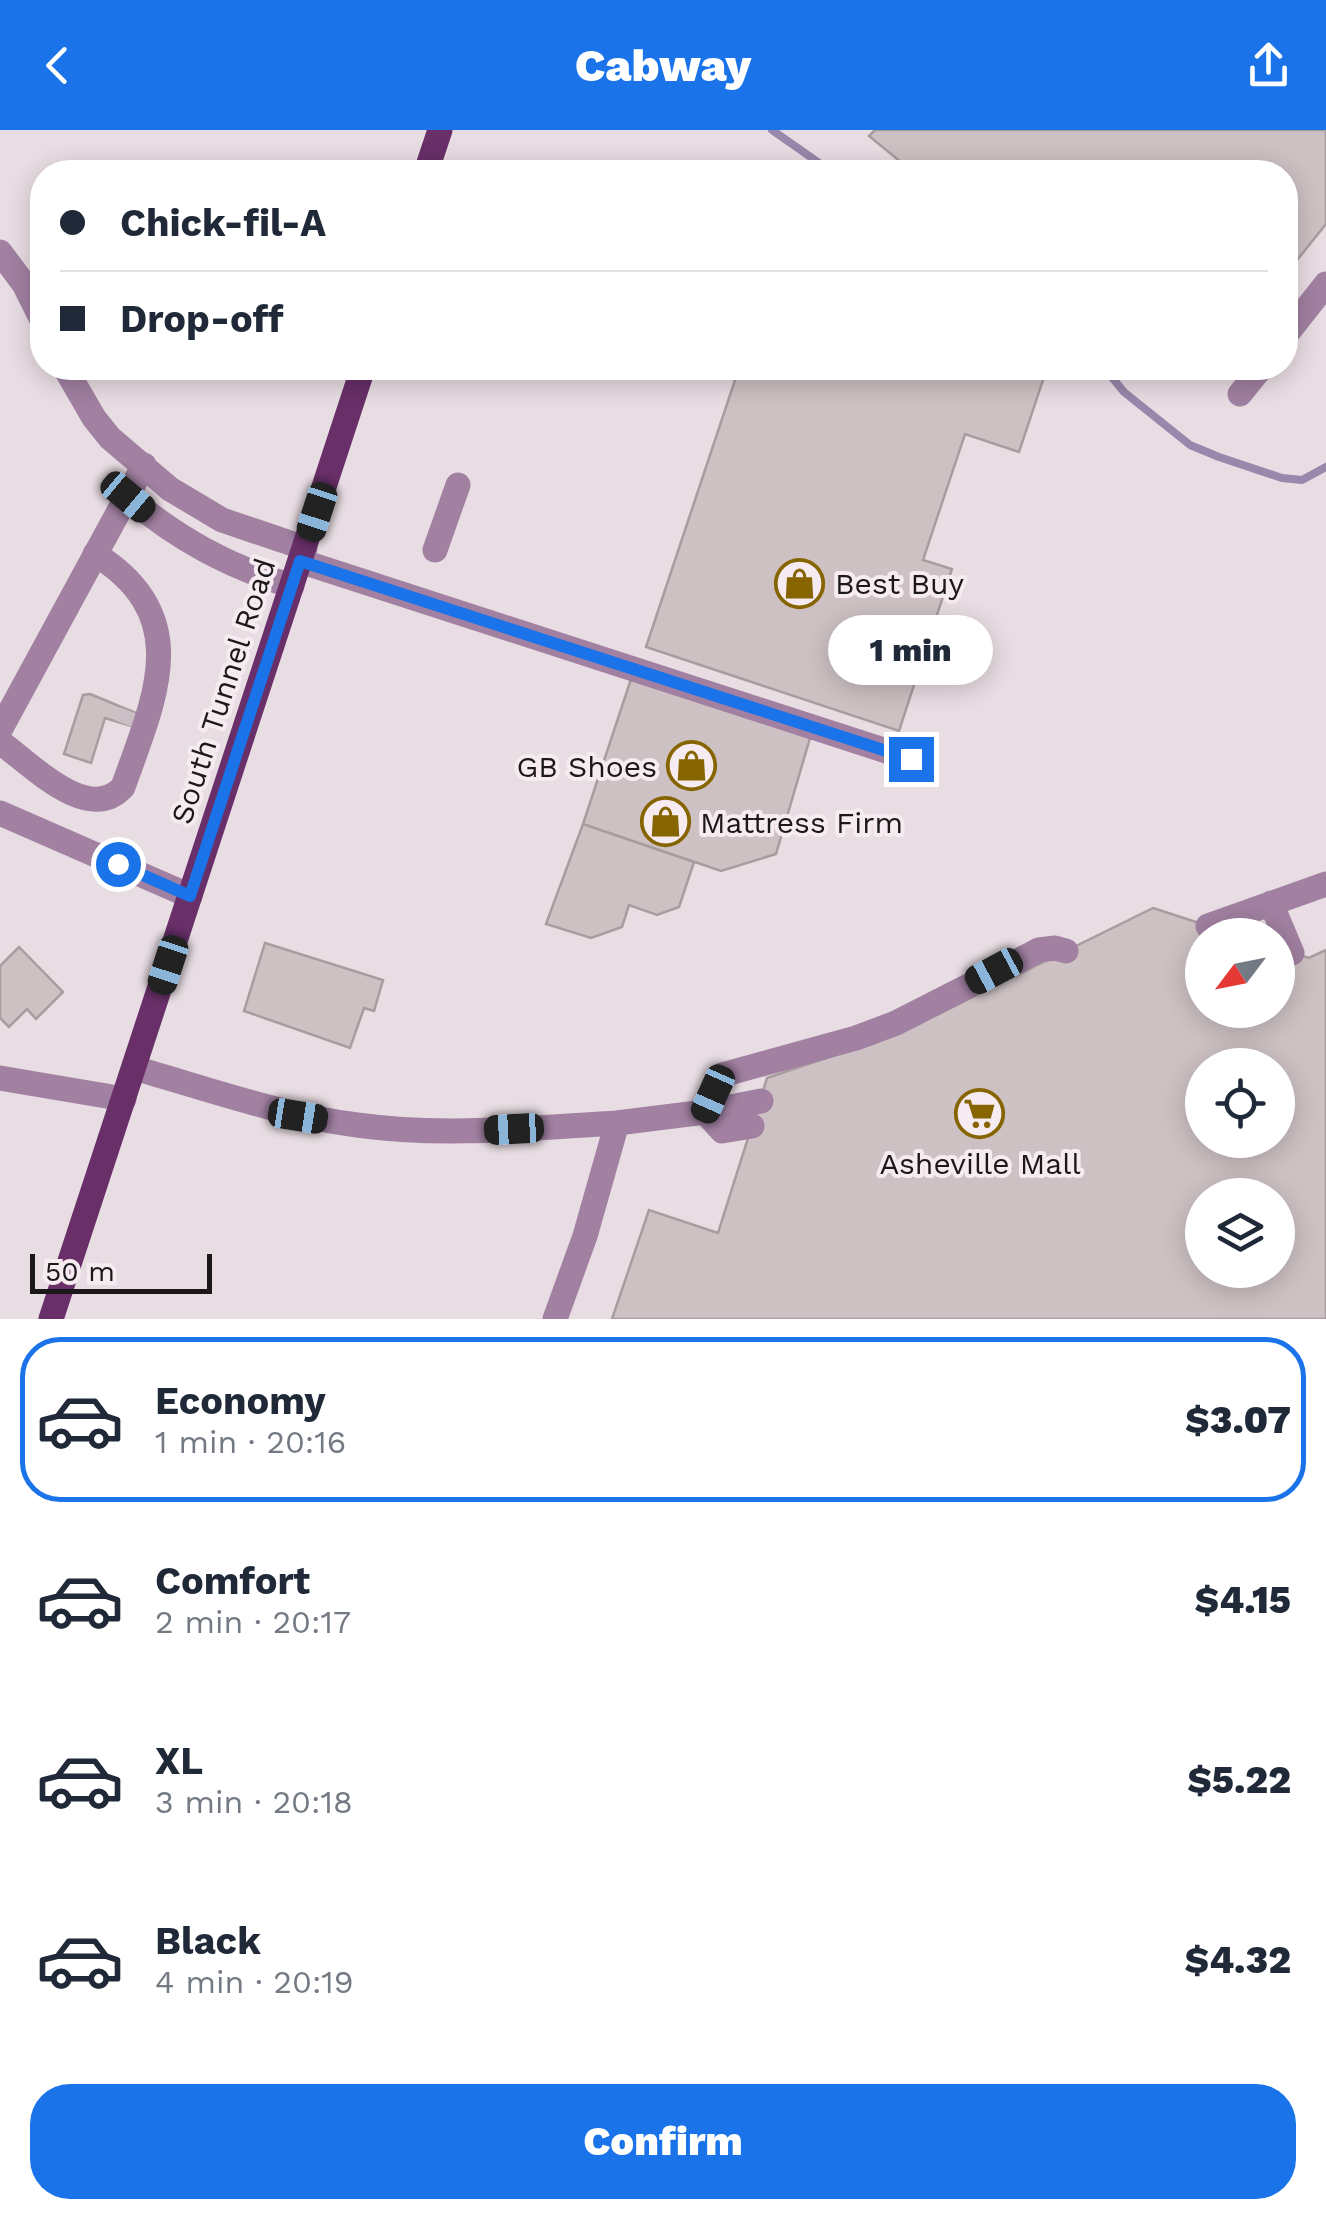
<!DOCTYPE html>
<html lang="en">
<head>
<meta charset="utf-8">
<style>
  :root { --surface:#fff; --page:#f2f2f3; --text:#1f2937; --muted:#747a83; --line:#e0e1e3; --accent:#1a73e8 }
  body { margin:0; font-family:"Work Sans",sans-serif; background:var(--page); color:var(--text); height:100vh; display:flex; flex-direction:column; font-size:38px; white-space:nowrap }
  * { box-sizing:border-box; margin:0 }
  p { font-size:32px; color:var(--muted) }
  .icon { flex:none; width:55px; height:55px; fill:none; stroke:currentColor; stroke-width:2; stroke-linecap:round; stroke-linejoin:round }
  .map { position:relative; height:1189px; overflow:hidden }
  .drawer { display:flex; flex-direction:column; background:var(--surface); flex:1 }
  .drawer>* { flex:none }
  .guide { position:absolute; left:30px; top:30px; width:1268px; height:220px; border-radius:40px; box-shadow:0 5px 25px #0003; display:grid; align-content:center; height:220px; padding:0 30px; background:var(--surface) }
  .needle { width:65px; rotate:238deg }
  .fabs { position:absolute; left:1185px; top:788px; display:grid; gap:20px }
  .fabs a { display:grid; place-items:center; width:110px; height:110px; border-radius:50%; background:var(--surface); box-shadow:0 5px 25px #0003; font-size:50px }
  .scale { position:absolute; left:30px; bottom:25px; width:182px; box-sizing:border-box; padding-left:10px; border:5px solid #1c181a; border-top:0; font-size:28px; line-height:35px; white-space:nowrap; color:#1c181a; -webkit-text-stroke:8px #f6ebf0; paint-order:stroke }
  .end { position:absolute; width:45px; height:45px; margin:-22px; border:12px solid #1a73e8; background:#fff; box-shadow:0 0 0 5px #fff }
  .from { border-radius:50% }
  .bubble { position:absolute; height:70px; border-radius:35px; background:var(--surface); box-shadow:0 5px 25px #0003; font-size:32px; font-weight:800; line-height:70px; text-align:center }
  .car { position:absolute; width:30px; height:60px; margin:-30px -15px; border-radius:12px; box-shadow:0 0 8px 2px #0007; background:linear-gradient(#222 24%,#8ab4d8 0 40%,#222 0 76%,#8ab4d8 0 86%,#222 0) }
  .guide b { display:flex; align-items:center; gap:35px; height:95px; font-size:38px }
  .guide b+b { border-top:2px solid var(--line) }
  .guide i { width:25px; height:25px; background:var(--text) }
  ul { padding:18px 0 0; list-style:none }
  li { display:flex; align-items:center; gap:30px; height:165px; margin:0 20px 15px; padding:0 10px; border:5px solid transparent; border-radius:40px }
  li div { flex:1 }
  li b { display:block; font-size:38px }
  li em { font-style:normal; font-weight:800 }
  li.selected { border-color:var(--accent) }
  li>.icon { width:90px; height:90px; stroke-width:1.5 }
  .action { display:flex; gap:20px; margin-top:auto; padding:20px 30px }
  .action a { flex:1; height:115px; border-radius:40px; background:var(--accent); color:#fff; font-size:40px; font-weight:800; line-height:115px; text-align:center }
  header { display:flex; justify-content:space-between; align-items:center; height:130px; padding:0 30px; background:var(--accent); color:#fff; font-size:45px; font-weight:800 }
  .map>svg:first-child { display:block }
</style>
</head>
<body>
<header><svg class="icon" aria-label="back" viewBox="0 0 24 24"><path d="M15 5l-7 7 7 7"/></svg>Cabway<svg class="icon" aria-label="share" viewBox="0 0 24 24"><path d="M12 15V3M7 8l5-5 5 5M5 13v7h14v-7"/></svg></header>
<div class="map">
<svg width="1326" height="1189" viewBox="0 0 1326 1189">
  <rect width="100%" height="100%" fill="#e8dde3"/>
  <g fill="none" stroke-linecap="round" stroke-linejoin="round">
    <path stroke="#9a87ac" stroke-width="8" d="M 772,0 L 832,42
      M 1111,238 L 1110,245 L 1124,262 L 1190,315 L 1219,327 L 1282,348 L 1302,350 L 1326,337"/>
  </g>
  <path fill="#cdc1c3" stroke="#a89c9e" stroke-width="2.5" fill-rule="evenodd" d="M 875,0 L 1326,0 L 1326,94 L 1285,145 L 1285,42 L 913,42 L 869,6 Z
    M 739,238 L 1047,238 L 1019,322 L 965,304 L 923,430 L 952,439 L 899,601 L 646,517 Z
    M 631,549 L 810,608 L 776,724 L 721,741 L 583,694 Z
    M 90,564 L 136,583 L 131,596 L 105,588 L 91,633 L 64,624 L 83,565 Z
    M 583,694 L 694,732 L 679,777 L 657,785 L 629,775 L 622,797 L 591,808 L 546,794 Z
    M 1153,778 L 1236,805 L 1202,805 L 1202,880 L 1278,880 L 1278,818 L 1309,828 L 1326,820 L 1326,1189 L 612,1189 L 649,1080 L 718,1103 L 767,948 L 900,903 ZM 1202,935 L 1278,935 L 1278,1010 L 1202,1010 ZM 1202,1065 L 1278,1065 L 1278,1140 L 1202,1140 Z
    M 265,813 L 383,850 L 374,881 L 364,878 L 350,918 L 244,881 Z
    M 19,817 L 63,862 L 36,889 L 27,879 L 9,897 L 0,888 L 0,836 Z"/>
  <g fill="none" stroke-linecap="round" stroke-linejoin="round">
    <path stroke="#c9bfc5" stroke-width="25" stroke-dasharray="25 12" stroke-linecap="butt" d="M 127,595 L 132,582"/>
    <path stroke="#a180a1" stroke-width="25" d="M 0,122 L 24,154 L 42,190
      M 1285,206 L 1326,154
      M 65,238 L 94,288 L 110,308 L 170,359 L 222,390 L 305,418
      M 1240,264 L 1261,238
      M 128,367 C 178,409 229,437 292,456
      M 435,420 L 458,355
      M 300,431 L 911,629
      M 0,600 L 144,335
      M 0,612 C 31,634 88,695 123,657 C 155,567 195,486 95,424
      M 0,683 L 190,766
      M 1271,773 L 1292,823
      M 1208,796 L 1326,754
      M 134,938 C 208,959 281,985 357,995 C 443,1007 531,998 617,993 L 585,1106 L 555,1189
      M 0,948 L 124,969
      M 617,993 L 705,982 L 761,971
      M 752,996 L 722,1001 L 705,982 L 722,945 L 856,908 L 896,893 L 1039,820 L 1055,818 L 1066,821"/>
    <path stroke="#682f69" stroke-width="25" d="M 426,42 L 440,0
      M 51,1189 L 363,238"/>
  </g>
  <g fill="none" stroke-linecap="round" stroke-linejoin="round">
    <path stroke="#1a73e8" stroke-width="12" d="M 118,734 L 190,766 L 300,431 L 911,629"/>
  </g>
  <defs>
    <symbol id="shop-ring" viewBox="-11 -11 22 22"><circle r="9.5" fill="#f6ebf0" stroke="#866400" stroke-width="1.5"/><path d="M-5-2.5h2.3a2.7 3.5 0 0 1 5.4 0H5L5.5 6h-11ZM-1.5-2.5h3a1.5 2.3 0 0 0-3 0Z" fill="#866400"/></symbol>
    <symbol id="supermarket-ring" viewBox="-11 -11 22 22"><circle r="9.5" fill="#f6ebf0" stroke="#866400" stroke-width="1.5"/><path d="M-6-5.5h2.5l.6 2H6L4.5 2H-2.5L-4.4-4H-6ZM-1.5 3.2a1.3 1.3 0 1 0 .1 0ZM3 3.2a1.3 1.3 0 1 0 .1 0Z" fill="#866400"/></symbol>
  </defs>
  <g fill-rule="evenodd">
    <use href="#shop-ring" x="772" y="426" width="55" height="55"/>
    <use href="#shop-ring" x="664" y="608" width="55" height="55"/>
    <use href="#shop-ring" x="638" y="664" width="55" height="55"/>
    <use href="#supermarket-ring" x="952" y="956" width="55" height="55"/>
  </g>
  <g text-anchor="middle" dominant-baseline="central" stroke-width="8" stroke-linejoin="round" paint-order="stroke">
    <g font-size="30" fill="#1c181a" stroke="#f6ebf0" text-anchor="start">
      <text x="835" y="453">Best Buy</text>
      <text x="657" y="636" text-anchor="end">GB Shoes</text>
      <text x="700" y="692">Mattress Firm</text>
      <text x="980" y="1033" text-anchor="middle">Asheville Mall</text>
    </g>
    <g font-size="30" fill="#1c181a" stroke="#f6ebf0">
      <text transform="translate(223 561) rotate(-72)">South Tunnel Road</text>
    </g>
  </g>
</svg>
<div class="fabs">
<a><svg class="needle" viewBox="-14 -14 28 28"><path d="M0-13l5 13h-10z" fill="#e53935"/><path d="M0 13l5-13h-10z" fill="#747a83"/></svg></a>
<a><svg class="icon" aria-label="locate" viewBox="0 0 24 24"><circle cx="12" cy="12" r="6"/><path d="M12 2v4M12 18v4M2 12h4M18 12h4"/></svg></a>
<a><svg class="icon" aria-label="layers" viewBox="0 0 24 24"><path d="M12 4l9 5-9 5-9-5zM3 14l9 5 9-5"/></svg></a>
</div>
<div class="scale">50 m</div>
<i class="end from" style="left:118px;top:734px"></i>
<i class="end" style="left:911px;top:629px"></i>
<div class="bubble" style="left:828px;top:485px;width:165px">1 min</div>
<i class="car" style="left:128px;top:367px;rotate:130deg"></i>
<i class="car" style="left:317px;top:382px;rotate:198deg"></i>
<i class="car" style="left:168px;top:835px;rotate:198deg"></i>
<i class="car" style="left:994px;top:841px;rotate:242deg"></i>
<i class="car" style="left:713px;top:964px;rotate:204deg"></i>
<i class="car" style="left:298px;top:986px;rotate:99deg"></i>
<i class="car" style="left:514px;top:999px;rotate:267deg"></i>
<div class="guide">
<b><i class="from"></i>Chick-fil-A</b>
<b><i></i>Drop-off</b>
</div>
</div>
<section class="drawer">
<ul>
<li class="selected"><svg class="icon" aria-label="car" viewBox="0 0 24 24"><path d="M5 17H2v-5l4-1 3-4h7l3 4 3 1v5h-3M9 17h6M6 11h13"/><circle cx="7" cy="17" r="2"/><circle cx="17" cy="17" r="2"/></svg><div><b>Economy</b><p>1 min · 20:16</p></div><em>$3.07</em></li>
<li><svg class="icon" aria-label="car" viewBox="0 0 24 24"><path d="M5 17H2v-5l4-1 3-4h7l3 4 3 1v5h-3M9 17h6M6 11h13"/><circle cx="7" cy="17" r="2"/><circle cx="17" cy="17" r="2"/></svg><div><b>Comfort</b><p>2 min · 20:17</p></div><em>$4.15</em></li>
<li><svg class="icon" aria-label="car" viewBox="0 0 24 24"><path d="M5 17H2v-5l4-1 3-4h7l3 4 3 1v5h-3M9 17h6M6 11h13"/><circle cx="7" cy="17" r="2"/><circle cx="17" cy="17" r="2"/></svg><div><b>XL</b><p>3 min · 20:18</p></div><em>$5.22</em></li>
<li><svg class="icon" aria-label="car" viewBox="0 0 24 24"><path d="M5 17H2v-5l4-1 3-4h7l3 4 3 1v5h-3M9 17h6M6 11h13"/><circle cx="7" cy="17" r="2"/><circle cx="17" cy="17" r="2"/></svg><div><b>Black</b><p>4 min · 20:19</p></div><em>$4.32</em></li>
</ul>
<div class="action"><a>Confirm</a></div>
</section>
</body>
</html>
